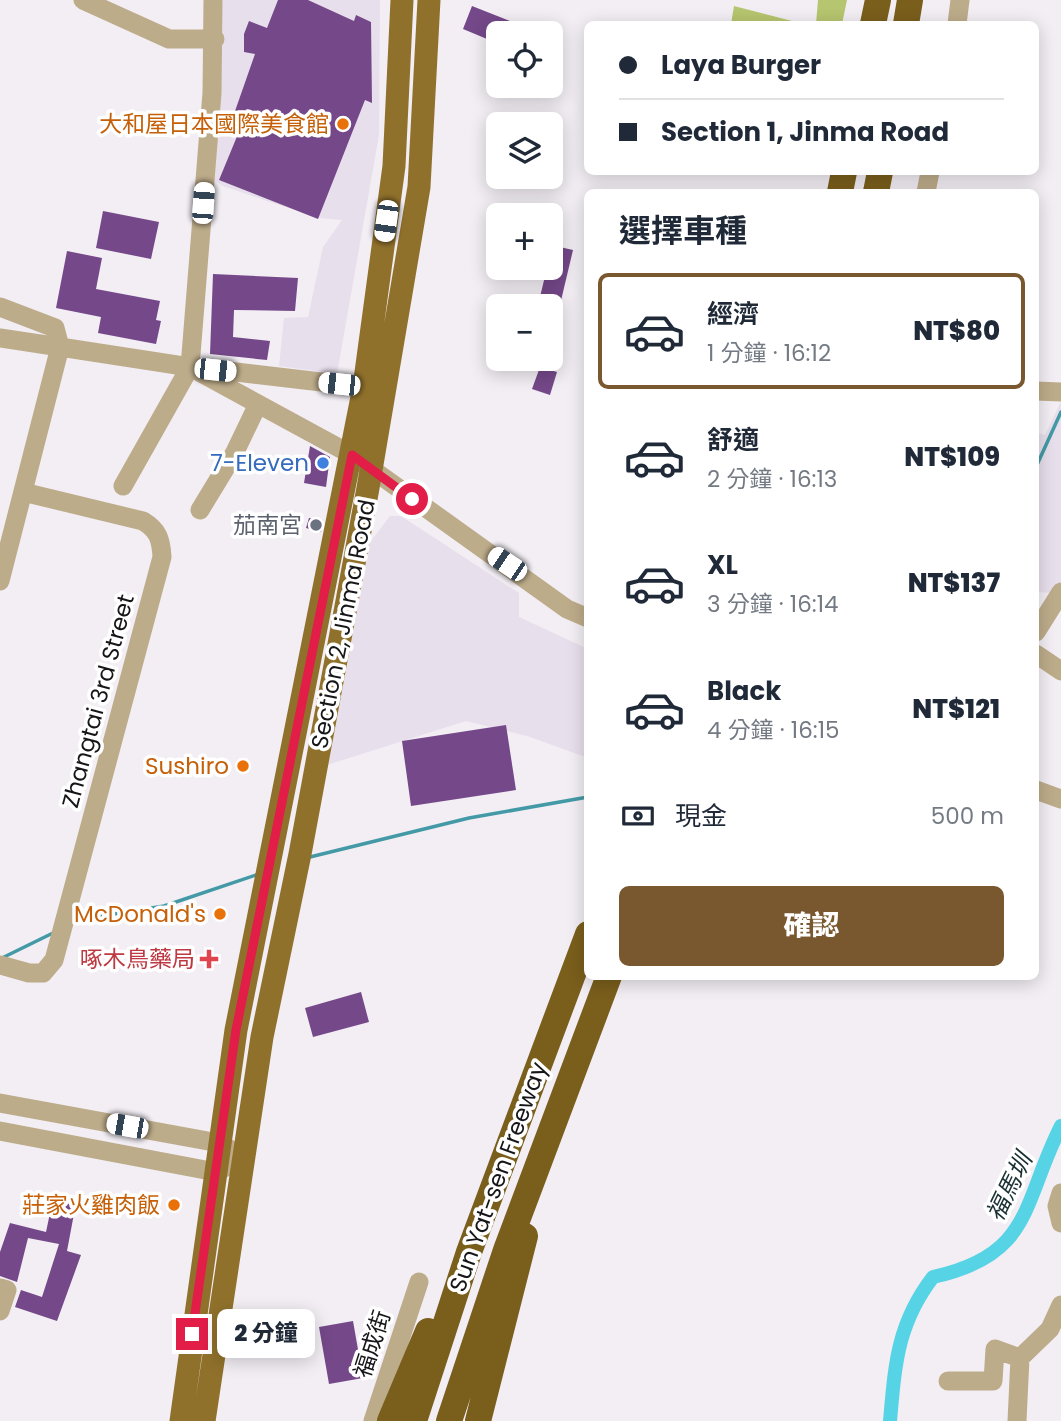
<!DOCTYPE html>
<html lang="zh-TW">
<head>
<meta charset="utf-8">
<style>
  :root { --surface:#fff; --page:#f6f6f7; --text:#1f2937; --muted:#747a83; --line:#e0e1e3; --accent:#79572f }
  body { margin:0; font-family:Poppins,"Noto Sans TC",sans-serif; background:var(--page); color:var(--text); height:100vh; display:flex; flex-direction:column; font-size:26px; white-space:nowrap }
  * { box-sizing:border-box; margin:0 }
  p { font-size:23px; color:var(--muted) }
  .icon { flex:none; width:38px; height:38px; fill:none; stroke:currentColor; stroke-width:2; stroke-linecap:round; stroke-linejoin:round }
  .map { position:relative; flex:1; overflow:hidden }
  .panel { position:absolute; left:584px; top:189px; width:455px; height:791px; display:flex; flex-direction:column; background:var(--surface); border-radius:10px; box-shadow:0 4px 18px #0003 }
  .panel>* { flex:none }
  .banner { position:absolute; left:584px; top:21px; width:455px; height:154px; border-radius:10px; box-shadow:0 4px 18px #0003; display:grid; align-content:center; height:154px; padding:0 35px; background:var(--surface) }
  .fabs { position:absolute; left:486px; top:21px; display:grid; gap:14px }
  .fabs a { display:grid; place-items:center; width:77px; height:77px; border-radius:10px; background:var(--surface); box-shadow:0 4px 18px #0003; font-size:35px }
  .end { position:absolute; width:32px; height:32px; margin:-16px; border:9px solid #e11d48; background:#fff; box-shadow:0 0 0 4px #fff }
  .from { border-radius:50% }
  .bubble { position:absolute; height:49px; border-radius:10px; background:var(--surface); box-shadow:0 4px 18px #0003; font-size:23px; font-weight:800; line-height:49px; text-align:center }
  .car { position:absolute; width:21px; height:42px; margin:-21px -10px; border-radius:9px; box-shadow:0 0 5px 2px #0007; background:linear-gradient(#fff 24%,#345 0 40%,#fff 0 76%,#345 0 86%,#fff 0) }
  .banner b { display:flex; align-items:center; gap:24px; height:66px; font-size:26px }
  .banner b+b { border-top:2px solid var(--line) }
  .banner i { width:18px; height:18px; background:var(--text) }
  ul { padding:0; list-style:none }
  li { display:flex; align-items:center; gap:21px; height:116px; margin:0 14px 10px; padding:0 21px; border:4px solid transparent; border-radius:10px }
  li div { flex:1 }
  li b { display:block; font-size:26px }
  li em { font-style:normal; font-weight:800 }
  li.on { border-color:var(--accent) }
  li>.icon { width:63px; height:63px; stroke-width:1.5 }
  h2 { padding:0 35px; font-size:32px; line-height:84px }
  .pay { display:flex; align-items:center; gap:18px; height:77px; padding:0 35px; font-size:26px }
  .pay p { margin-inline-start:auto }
  .action { display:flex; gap:14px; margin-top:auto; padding:14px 35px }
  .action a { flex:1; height:80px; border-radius:10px; background:var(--accent); color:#fff; font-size:28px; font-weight:800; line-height:80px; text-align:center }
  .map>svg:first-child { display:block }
</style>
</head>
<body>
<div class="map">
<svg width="1061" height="1421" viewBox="0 0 1061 1421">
  <rect width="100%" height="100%" fill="#f2eef4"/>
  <path fill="#e8dfec" d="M 213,0 L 380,0 L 379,135 L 337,374 L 279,366 L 284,318 L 308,317 L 323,247 L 342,220 L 320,218 L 270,202 L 223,186 L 204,174 Z
    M 1061,401 L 1061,582 L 1052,593 L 1036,592 L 1036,433 L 1045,435 Z
    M 390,516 L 401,516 L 519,593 L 519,617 L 588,649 L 588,758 L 527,736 L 466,721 L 327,765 L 368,545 Z"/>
  <path fill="#b6c56f" d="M 818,0 L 847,0 L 842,24 L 816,24 Z
    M 734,6 L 796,22 L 797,24 L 731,24 Z"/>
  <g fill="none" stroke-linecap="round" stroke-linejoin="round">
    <path stroke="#439aa6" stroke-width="3.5" d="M 1036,467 L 1061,412
      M 310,857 L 469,818 L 588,797
      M 71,924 L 82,919 L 164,906 L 259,874
      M 2,958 L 55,932"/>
    <path stroke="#56d3e4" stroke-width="14" d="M 890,1421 C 895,1365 897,1324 933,1277 C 1033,1255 1022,1203 1061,1126"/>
  </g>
  <path fill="#754889" d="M 278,0 L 308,0 L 354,21 L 356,15 L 371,22 L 372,103 L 365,100 L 318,219 L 219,180 L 238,134 L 228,131 L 255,54 L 244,52 L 244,34 L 249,21 L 267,28 Z
    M 472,6 L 540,33 L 499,33 L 499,44 L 463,29 Z
    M 103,211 L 159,222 L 151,259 L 96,248 Z
    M 551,245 L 573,250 L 559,309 L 538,305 L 547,268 L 551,268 Z
    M 67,251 L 102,258 L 96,289 L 160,301 L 156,320 L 161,321 L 156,344 L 98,333 L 101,317 L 56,308 Z
    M 213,274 L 298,278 L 295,311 L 234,310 L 233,337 L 270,341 L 267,360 L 210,354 Z
    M 540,367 L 557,372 L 550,395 L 532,389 Z
    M 310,446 L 330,457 L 326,487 L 304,483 Z
    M 309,518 L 323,522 L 321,532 L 306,528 Z
    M 506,725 L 516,790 L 411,806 L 402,741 Z
    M 361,992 L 369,1022 L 313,1037 L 305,1008 Z
    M 53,1199 L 76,1203 L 67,1251 L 81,1255 L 57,1321 L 15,1307 L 21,1290 L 42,1297 L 59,1244 L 28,1238 L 17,1282 L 0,1276 L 0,1252 L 10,1223 L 46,1232 Z
    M 353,1321 L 363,1378 L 329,1384 L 319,1327 Z"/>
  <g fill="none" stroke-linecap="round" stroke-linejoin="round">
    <path stroke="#bdac8a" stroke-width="19" d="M 83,0 L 169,39 L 215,39
      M 957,24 L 960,0
      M 926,192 L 930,172
      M 0,307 L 55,328 L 60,347 L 190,367 L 352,455 L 567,609 L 588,618
      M 0,338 L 60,347 L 0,581
      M 202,368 L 364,387
      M 1036,391 L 1061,392
      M 123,486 L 190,367 L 212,93 L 213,0
      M 200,510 L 234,454 L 258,404
      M 1036,632 L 1061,592
      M 1036,654 L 1061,671
      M 1036,790 L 1061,799
      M 0,965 L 29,973 L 43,973 L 54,960 L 162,557 C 161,539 158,530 143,521 L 23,492
      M 0,1103 L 219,1143 L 244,1158
      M 0,1131 L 216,1172 L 244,1158
      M 1061,1193 L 1057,1206 L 1061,1223
      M 0,1288 L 7,1290 L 0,1311
      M 948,1381 L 993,1381 L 995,1349 L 1020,1358 L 1050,1329 L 1061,1305
      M 373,1421 L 419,1282
      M 1017,1421 L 1020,1358"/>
    <path stroke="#90712c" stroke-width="23" d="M 181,1421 L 236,1030 L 364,387 L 394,166 L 402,0
      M 204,1421 L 262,1037 L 300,854 L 368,488 L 419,187 L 429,0"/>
    <path stroke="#7a5e1c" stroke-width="26" d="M 873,24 L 878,0
      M 906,24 L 910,0
      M 840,192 L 844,172
      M 876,192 L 880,172
      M 390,1421 L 428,1331
      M 414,1421 L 469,1252 L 588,934
      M 449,1421 L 506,1250 L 609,976
      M 478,1421 L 525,1236"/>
  </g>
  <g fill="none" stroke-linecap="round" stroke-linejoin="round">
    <path stroke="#e11d48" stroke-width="9" d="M 192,1334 L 236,1030 L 352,455 L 412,499"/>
  </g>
  <g fill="#e8710a" stroke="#fff" stroke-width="2.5">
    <circle cx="343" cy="124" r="7"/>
    <circle cx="243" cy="766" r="7"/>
    <circle cx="220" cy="914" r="7"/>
    <circle cx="174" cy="1205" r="7"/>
  </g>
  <circle fill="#3f7fe0" stroke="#fff" stroke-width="2.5" cx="323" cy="463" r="7"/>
  <circle fill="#6b7280" stroke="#fff" stroke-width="2.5" cx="316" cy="525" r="7"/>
  <path fill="#e0444e" stroke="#fff" stroke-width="2.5" d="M205.5 948.5h7v7h7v7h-7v7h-7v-7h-7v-7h7z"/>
  <g text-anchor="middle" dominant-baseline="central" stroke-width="7" stroke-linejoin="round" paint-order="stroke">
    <g font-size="23" fill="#c56008" stroke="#fff" text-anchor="end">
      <text x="329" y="124">大和屋日本國際美食館</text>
      <text x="229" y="766">Sushiro</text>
      <text x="206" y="914">McDonald's</text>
      <text x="160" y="1205">莊家火雞肉飯</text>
    </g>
    <g font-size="23" fill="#366cbe" stroke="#fff" text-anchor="end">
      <text x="309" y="463">7-Eleven</text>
    </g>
    <g font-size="23" fill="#5b616d" stroke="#fff" text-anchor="end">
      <text x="302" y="525">茄南宮</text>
    </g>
    <g font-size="23" fill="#161517" stroke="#fff">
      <text transform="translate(343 624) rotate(-79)">Section 2, Jinma Road</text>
      <text transform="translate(98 701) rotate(-75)">Zhangtai 3rd Street</text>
      <text transform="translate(498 1177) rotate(-70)">Sun Yat-sen Freeway</text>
      <text transform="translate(372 1344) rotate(-72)">福成街</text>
    </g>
    <g font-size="23" fill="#be3a42" stroke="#fff" text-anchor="end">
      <text x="195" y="959">啄木鳥藥局</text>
    </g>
    <g font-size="24" font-style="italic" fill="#1a3033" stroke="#fff">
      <text transform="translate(1009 1187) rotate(-64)">福馬圳</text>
    </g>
  </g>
</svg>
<div class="fabs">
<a><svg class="icon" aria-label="locate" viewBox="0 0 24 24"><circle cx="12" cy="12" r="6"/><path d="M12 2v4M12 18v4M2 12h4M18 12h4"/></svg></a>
<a><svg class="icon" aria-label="layers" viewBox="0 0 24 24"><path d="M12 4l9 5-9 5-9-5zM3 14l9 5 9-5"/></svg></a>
<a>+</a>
<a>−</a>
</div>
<i class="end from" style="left:412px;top:499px"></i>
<i class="end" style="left:192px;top:1334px"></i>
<div class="bubble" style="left:217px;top:1309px;width:98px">2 分鐘</div>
<i class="car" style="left:203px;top:203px;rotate:4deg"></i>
<i class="car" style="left:386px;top:221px;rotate:188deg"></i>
<i class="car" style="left:215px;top:370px;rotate:96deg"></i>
<i class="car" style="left:339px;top:384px;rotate:276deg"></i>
<i class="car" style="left:507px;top:564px;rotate:304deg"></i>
<i class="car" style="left:127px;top:1126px;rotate:280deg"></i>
<div class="banner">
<b><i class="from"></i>Laya Burger</b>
<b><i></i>Section 1, Jinma Road</b>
</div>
<section class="panel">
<h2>選擇車種</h2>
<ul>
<li class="on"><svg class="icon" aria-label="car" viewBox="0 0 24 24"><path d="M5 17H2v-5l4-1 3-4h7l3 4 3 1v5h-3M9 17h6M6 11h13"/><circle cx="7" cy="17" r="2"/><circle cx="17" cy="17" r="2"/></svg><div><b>經濟</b><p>1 分鐘 · 16:12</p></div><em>NT$80</em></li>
<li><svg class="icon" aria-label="car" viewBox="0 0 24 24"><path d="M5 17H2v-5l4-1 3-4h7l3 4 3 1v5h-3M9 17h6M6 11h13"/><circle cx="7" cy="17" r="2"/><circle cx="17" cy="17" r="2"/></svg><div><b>舒適</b><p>2 分鐘 · 16:13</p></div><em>NT$109</em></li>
<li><svg class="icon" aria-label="car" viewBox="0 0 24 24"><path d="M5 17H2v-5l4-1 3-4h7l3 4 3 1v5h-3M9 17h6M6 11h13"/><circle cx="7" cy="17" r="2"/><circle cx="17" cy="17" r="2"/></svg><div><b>XL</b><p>3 分鐘 · 16:14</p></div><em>NT$137</em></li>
<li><svg class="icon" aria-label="car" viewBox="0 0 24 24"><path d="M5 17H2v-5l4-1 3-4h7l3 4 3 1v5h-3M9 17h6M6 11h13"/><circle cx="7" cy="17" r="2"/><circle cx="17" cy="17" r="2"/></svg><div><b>Black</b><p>4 分鐘 · 16:15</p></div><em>NT$121</em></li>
</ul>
<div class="pay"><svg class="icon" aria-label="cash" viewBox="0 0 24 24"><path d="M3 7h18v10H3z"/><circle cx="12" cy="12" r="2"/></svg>現金<p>500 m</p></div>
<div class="action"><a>確認</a></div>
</section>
</div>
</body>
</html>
